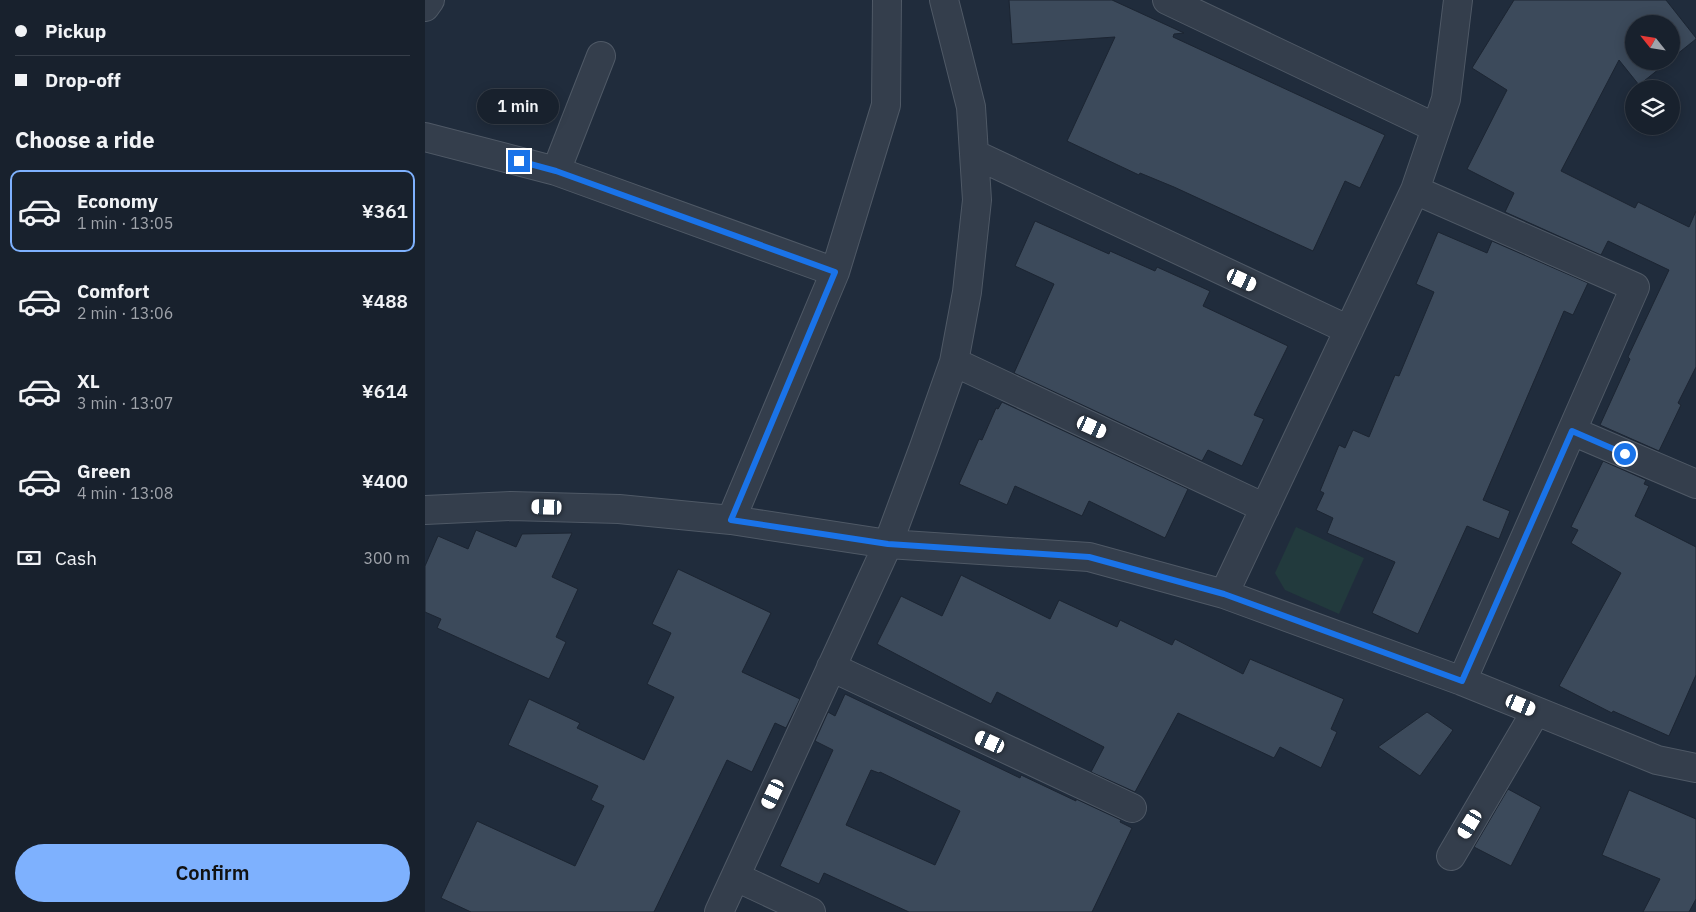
<!DOCTYPE html>
<html lang="en">
<head>
<meta charset="utf-8">
<style>
  :root { --surface:#18212d; --page:#212935; --text:#f1f3f6; --muted:#9fa3aa; --line:#363e49; --accent:#7eb1fe }
  body { margin:0; font-family:"IBM Plex Sans",sans-serif; background:var(--page); color:var(--text); height:100vh; display:flex; flex-direction:column; font-size:19px; white-space:nowrap }
  * { box-sizing:border-box; margin:0 }
  p { font-size:16px; color:var(--muted) }
  .icon { flex:none; width:28px; height:28px; fill:none; stroke:currentColor; stroke-width:2; stroke-linecap:round; stroke-linejoin:round }
  .map { position:relative; flex:1; overflow:hidden }
  .panel { display:flex; flex-direction:column; background:var(--surface); width:425px }
  .panel>* { flex:none }
  .hud { display:grid; align-content:center; height:110px; padding:0 15px; background:var(--surface) }
  .needle { width:32px; rotate:300deg }
  .controls { position:absolute; left:1200px; top:15px; display:grid; gap:10px }
  .controls a { display:grid; place-items:center; width:55px; height:55px; border-radius:50%; background:var(--surface); box-shadow:0 2px 12px #0003,0 0 0 1px var(--line); font-size:25px }
  .end { position:absolute; width:22px; height:22px; margin:-11px; border:6px solid #1a73e8; background:#fff; box-shadow:0 0 0 2px #fff }
  .from { border-radius:50% }
  .bubble { position:absolute; height:35px; border-radius:18px; background:var(--surface); box-shadow:0 2px 12px #0003,0 0 0 1px var(--line); font-size:16px; font-weight:600; line-height:35px; text-align:center }
  .car { position:absolute; width:15px; height:30px; margin:-15px -8px; border-radius:6px; box-shadow:0 0 4px 1px #0007; background:linear-gradient(#fff 24%,#345 0 40%,#fff 0 76%,#345 0 86%,#fff 0) }
  .hud b { display:flex; align-items:center; gap:18px; height:48px; font-size:19px }
  .hud b+b { border-top:1px solid var(--line) }
  .hud i { width:12px; height:12px; background:var(--text) }
  ul { padding:0; list-style:none }
  li { display:flex; align-items:center; gap:15px; height:82px; margin:0 10px 8px; padding:0 5px; border:2px solid transparent; border-radius:10px }
  li div { flex:1 }
  li b { display:block; font-size:19px }
  li em { font-style:normal; font-weight:600 }
  li.active { border-color:var(--accent) }
  li>.icon { width:45px; height:45px; stroke-width:1.5 }
  h2 { padding:0 15px; font-size:22px; line-height:60px }
  .pay { display:flex; align-items:center; gap:12px; height:55px; padding:0 15px; font-size:19px }
  .pay p { margin-inline-start:auto }
  .button { display:flex; gap:10px; margin-top:auto; padding:10px 15px }
  .button a { flex:1; height:58px; border-radius:30px; background:var(--accent); color:#111; font-size:20px; font-weight:600; line-height:58px; text-align:center }
  main { display:flex; flex:1; min-height:0 }
  .map>svg:first-child { display:block }
</style>
</head>
<body>
<main>
<section class="panel">
<div class="hud">
<b><i class="from"></i>Pickup</b>
<b><i></i>Drop-off</b>
</div>
<h2>Choose a ride</h2>
<ul>
<li class="active"><svg class="icon" aria-label="car" viewBox="0 0 24 24"><path d="M5 17H2v-5l4-1 3-4h7l3 4 3 1v5h-3M9 17h6M6 11h13"/><circle cx="7" cy="17" r="2"/><circle cx="17" cy="17" r="2"/></svg><div><b>Economy</b><p>1 min · 13:05</p></div><em>¥361</em></li>
<li><svg class="icon" aria-label="car" viewBox="0 0 24 24"><path d="M5 17H2v-5l4-1 3-4h7l3 4 3 1v5h-3M9 17h6M6 11h13"/><circle cx="7" cy="17" r="2"/><circle cx="17" cy="17" r="2"/></svg><div><b>Comfort</b><p>2 min · 13:06</p></div><em>¥488</em></li>
<li><svg class="icon" aria-label="car" viewBox="0 0 24 24"><path d="M5 17H2v-5l4-1 3-4h7l3 4 3 1v5h-3M9 17h6M6 11h13"/><circle cx="7" cy="17" r="2"/><circle cx="17" cy="17" r="2"/></svg><div><b>XL</b><p>3 min · 13:07</p></div><em>¥614</em></li>
<li><svg class="icon" aria-label="car" viewBox="0 0 24 24"><path d="M5 17H2v-5l4-1 3-4h7l3 4 3 1v5h-3M9 17h6M6 11h13"/><circle cx="7" cy="17" r="2"/><circle cx="17" cy="17" r="2"/></svg><div><b>Green</b><p>4 min · 13:08</p></div><em>¥400</em></li>
</ul>
<div class="pay"><svg class="icon" aria-label="cash" viewBox="0 0 24 24"><path d="M3 7h18v10H3z"/><circle cx="12" cy="12" r="2"/></svg>Cash<p>300 m</p></div>
<div class="button"><a>Confirm</a></div>
</section>
<div class="map">
<svg width="1271" height="912" viewBox="0 0 1271 912">
  <rect width="100%" height="100%" fill="#202c3c"/>
  <path fill="#223a3d" d="M 871,527 L 939,558 L 914,614 L 860,590 L 850,573 Z"/>
  <path fill="#3c4a5b" stroke="#1c2532" fill-rule="evenodd" d="M 584,0 L 687,0 L 759,33 L 749,34 L 748,37 L 960,135 L 935,188 L 920,181 L 888,251 L 749,187 L 715,173 L 714,175 L 642,141 L 690,37 L 587,44 Z
    M 1089,0 L 1241,0 L 1271,38 L 1271,39 L 1246,59 L 1246,24 L 1209,24 L 1209,61 L 1244,61 L 1214,85 L 1194,60 L 1136,171 L 1210,208 L 1213,202 L 1264,227 L 1271,211 L 1271,367 L 1253,403 L 1256,405 L 1234,451 L 1175,425 L 1205,359 L 1203,357 L 1244,270 L 1183,241 L 1176,255 L 1080,212 L 1089,193 L 1042,169 L 1082,90 L 1047,68 Z
    M 610,221 L 684,254 L 685,251 L 730,271 L 732,267 L 785,291 L 778,306 L 863,346 L 829,415 L 839,419 L 817,466 L 783,450 L 777,461 L 589,373 L 629,284 L 590,266 Z
    M 1013,232 L 1062,253 L 1067,241 L 1163,283 L 1148,315 L 1139,311 L 1058,500 L 1085,511 L 1074,539 L 1042,526 L 993,634 L 947,613 L 970,562 L 902,533 L 908,518 L 891,510 L 899,493 L 895,491 L 914,445 L 920,448 L 928,430 L 944,437 L 970,375 L 974,376 L 1009,292 L 991,284 Z
    M 577,402 L 763,489 L 740,538 L 664,501 L 657,516 L 590,486 L 582,505 L 534,484 L 554,439 L 557,440 L 571,408 L 573,409 Z
    M 1178,461 L 1221,480 L 1219,484 L 1224,486 L 1210,516 L 1271,547 L 1271,675 L 1244,736 L 1188,711 L 1187,713 L 1134,686 L 1196,573 L 1146,543 L 1153,530 L 1146,527 Z
    M 51,530 L 91,547 L 97,534 L 147,533 L 127,577 L 153,589 L 131,637 L 141,642 L 124,679 L 12,628 L 16,619 L 0,612 L 0,566 L 13,536 L 43,549 Z
    M 253,569 L 346,613 L 317,672 L 375,699 L 361,728 L 350,723 L 327,772 L 302,760 L 229,912 L 46,912 L 16,898 L 52,821 L 150,866 L 179,806 L 166,800 L 173,786 L 83,745 L 104,699 L 155,723 L 152,728 L 219,760 L 249,697 L 222,684 L 246,633 L 227,624 Z
    M 536,575 L 625,619 L 634,600 L 692,627 L 695,620 L 747,645 L 750,639 L 818,674 L 825,659 L 919,699 L 906,729 L 912,732 L 896,768 L 855,747 L 849,758 L 753,713 L 710,792 L 666,772 L 679,747 L 572,692 L 566,704 L 452,644 L 476,596 L 517,616 Z
    M 420,694 L 595,778 L 596,775 L 651,801 L 651,799 L 696,820 L 695,822 L 707,828 L 667,912 L 484,912 L 399,873 L 394,884 L 355,866 L 408,750 L 390,741 L 403,712 L 410,716 ZM 446,770 L 454,773 L 455,772 L 535,811 L 510,865 L 421,825 Z
    M 1002,712 L 1028,730 L 995,776 L 953,747 Z
    M 1083,789 L 1116,807 L 1086,866 L 1049,847 Z
    M 1204,790 L 1271,819 L 1271,899 L 1264,912 L 1218,912 L 1235,879 L 1177,855 Z"/>
  <g fill="none" stroke-linecap="round" stroke-linejoin="round">
    <defs>
      <path id="minor" d="M 742,0 L 1011,128
        M 0,7 L 5,0
        M 0,137 L 131,171 L 410,272
        M 549,154 L 924,330
        M 131,171 L 176,56
        M 990,190 L 1210,287 L 1037,681
        M 529,362 L 840,508
        M 1147,431 L 1271,484
        M 0,510 L 86,506 L 194,509 L 306,520 L 463,544 L 664,557 L 799,594 L 1037,681 L 1232,760 L 1271,768
        M 306,520 L 410,272 L 461,105 L 462,0
        M 799,594 L 990,190 L 1021,99 L 1033,0
        M 406,667 L 707,808
        M 1026,856 L 1111,711
        M 311,877 L 386,912
        M 294,912 L 463,544 L 499,447 L 529,362 L 542,292 L 552,200 L 546,107 L 519,0"/>
    </defs>
    <use href="#minor" stroke="#4f5966" stroke-width="30"/>
    <use href="#minor" stroke="#343e4c" stroke-width="28"/>
  </g>
  <g fill="none" stroke-linecap="round" stroke-linejoin="round">
    <path stroke="#1a73e8" stroke-width="6" d="M 94,161 L 131,171 L 410,272 L 306,520 L 463,544 L 664,557 L 799,594 L 1037,681 L 1147,431 L 1200,454"/>
  </g>
</svg>
<div class="controls">
<a><svg class="needle" viewBox="-14 -14 28 28"><path d="M0-13l5 13h-10z" fill="#e53935"/><path d="M0 13l5-13h-10z" fill="#9fa3aa"/></svg></a>
<a><svg class="icon" aria-label="layers" viewBox="0 0 24 24"><path d="M12 4l9 5-9 5-9-5zM3 14l9 5 9-5"/></svg></a>
</div>
<i class="end from" style="left:1200px;top:454px"></i>
<i class="end" style="left:94px;top:161px"></i>
<div class="bubble" style="left:52px;top:89px;width:82px">1 min</div>
<i class="car" style="left:817px;top:280px;rotate:115deg"></i>
<i class="car" style="left:667px;top:427px;rotate:115deg"></i>
<i class="car" style="left:122px;top:507px;rotate:272deg"></i>
<i class="car" style="left:1096px;top:705px;rotate:112deg"></i>
<i class="car" style="left:565px;top:742px;rotate:295deg"></i>
<i class="car" style="left:348px;top:794px;rotate:205deg"></i>
<i class="car" style="left:1045px;top:824px;rotate:211deg"></i>
</div>
</main>
</body>
</html>
